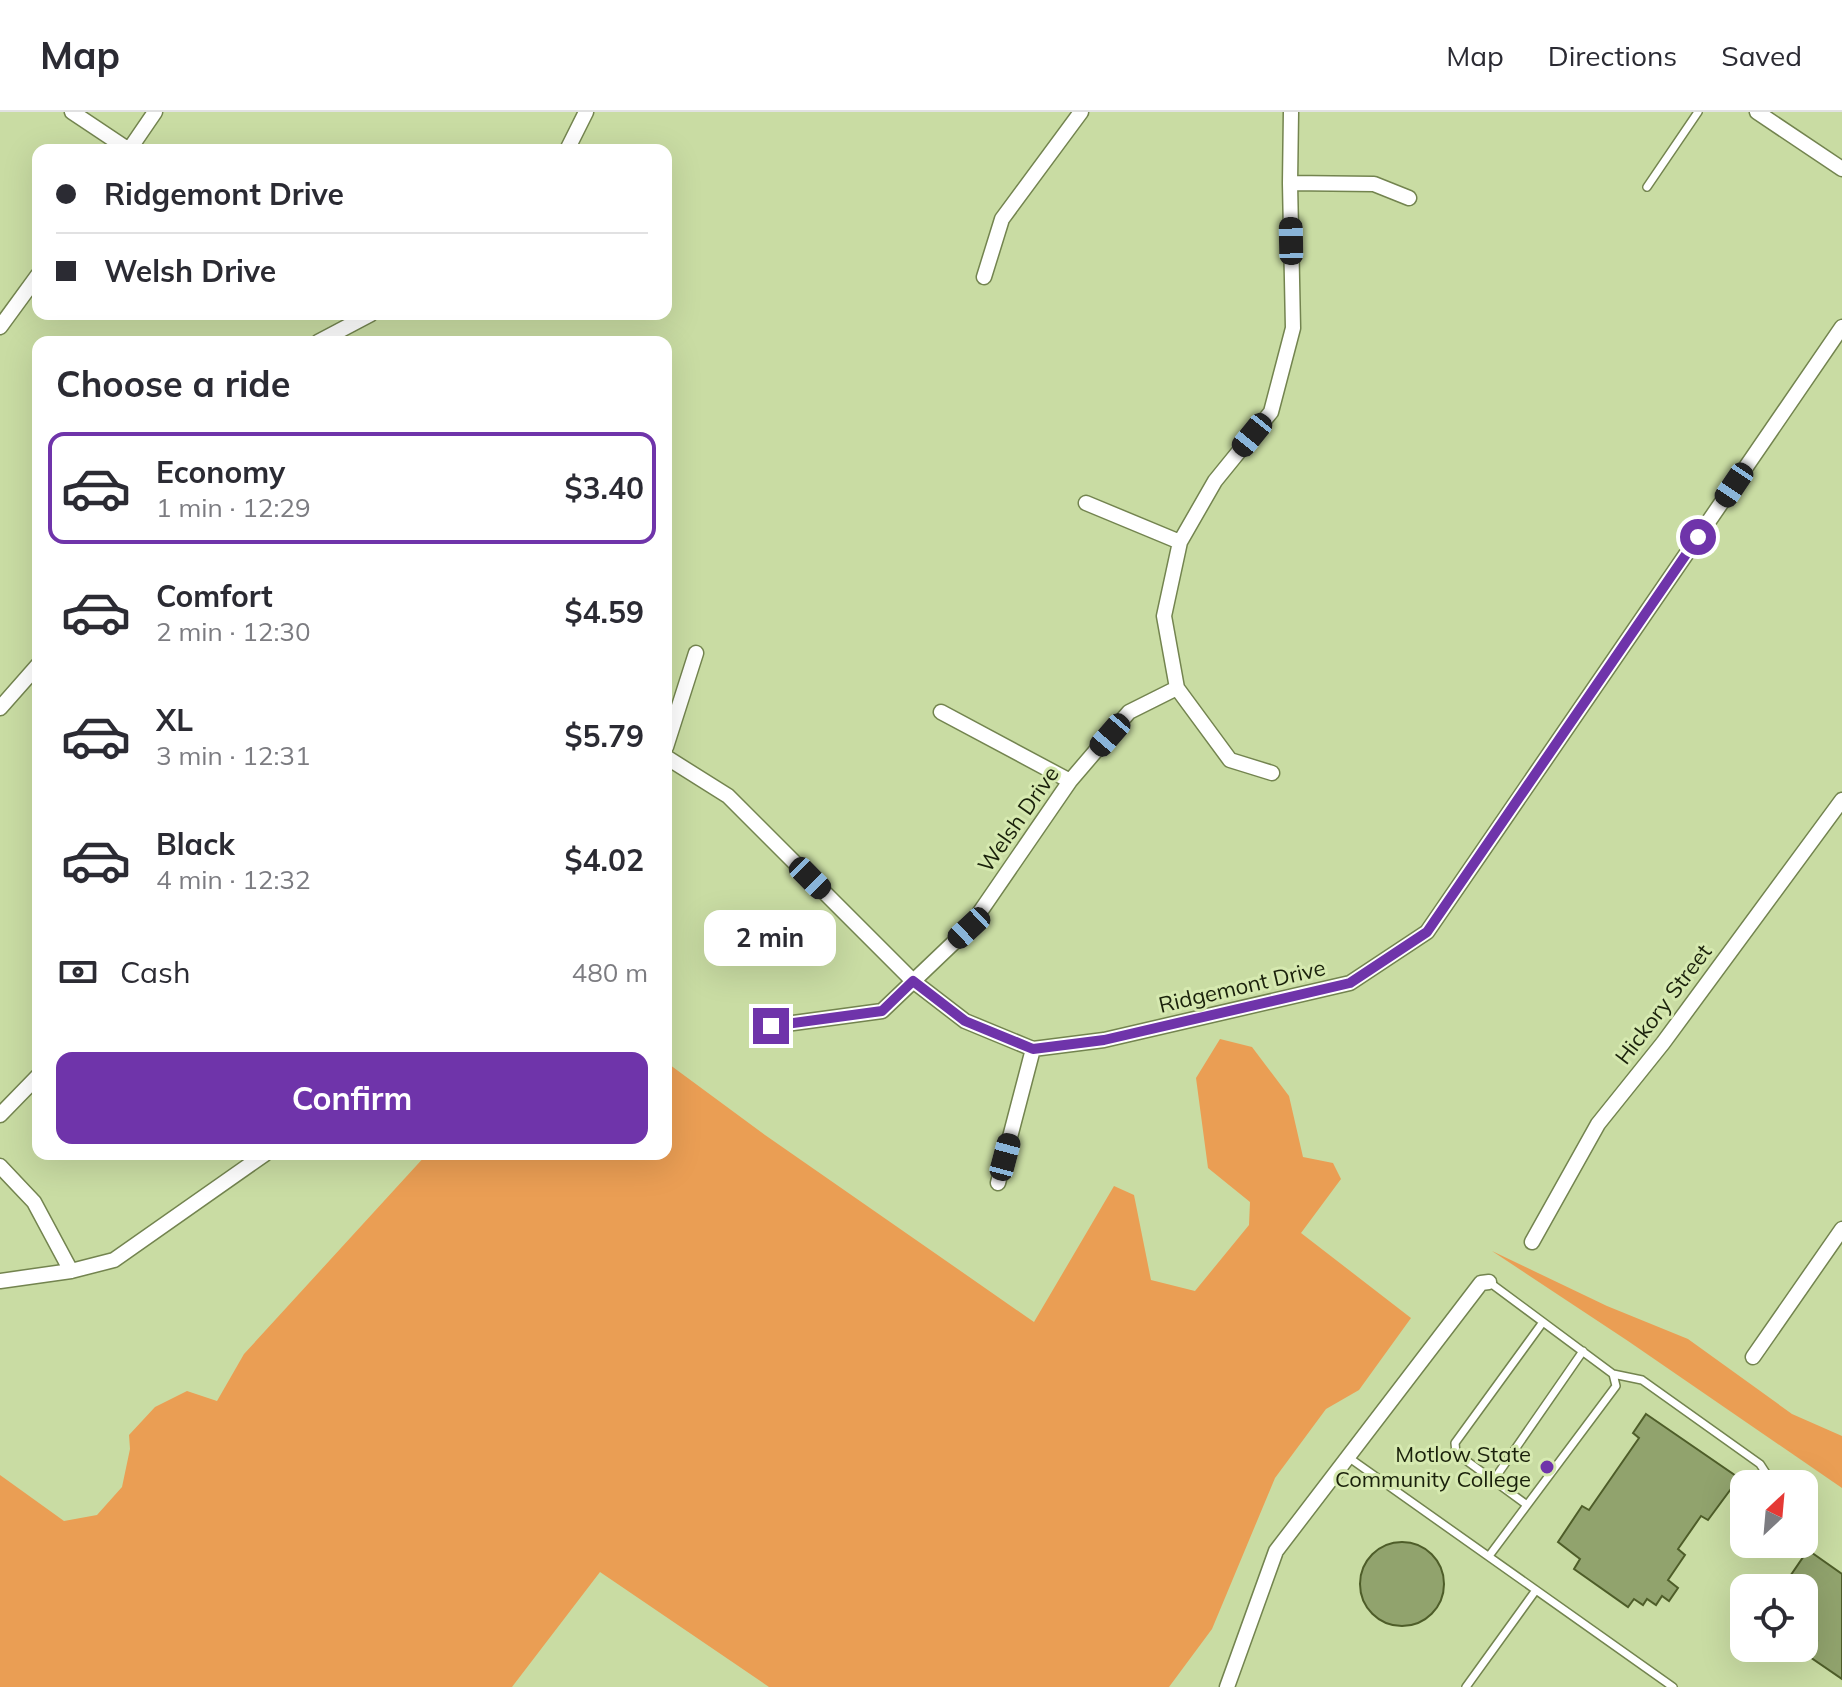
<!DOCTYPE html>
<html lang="en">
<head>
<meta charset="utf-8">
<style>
  :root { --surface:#fff; --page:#f2f2f3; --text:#2b2b33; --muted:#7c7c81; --line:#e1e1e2; --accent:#6f34aa }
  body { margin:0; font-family:Mulish,sans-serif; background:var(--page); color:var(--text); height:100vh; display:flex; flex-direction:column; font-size:30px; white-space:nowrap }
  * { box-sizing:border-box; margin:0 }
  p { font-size:26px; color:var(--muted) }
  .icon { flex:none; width:44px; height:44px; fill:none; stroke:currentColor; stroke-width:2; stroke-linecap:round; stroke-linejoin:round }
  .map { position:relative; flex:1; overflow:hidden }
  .drawer { position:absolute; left:32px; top:224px; width:640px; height:824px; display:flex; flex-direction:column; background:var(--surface); border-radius:16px; box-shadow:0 8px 32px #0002 }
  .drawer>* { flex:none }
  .guide { position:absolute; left:32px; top:32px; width:640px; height:176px; border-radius:16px; box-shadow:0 8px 32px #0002; display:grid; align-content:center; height:176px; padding:0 24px; background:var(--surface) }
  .needle { width:52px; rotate:26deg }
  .buttons { position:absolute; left:1730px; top:1358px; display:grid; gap:16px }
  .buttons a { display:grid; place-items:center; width:88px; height:88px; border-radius:16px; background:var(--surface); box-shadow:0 8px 32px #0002; font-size:40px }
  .end { position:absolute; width:36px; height:36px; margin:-18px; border:10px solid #6f34aa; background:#fff; box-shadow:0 0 0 4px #fff }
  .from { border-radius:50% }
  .bubble { position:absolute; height:56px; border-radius:16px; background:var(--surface); box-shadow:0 8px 32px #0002; font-size:26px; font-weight:700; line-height:56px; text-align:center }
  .car { position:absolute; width:24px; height:48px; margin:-24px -12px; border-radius:10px; box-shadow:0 0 6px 2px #0007; background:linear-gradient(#222 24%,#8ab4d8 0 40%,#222 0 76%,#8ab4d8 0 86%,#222 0) }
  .guide b { display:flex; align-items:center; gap:28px; height:76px; font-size:30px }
  .guide b+b { border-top:2px solid var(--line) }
  .guide i { width:20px; height:20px; background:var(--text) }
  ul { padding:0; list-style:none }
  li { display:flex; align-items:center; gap:24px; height:112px; margin:0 16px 12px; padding:0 8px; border:4px solid transparent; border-radius:16px }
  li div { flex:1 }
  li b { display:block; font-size:30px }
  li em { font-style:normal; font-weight:700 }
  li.current { border-color:var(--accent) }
  li>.icon { width:72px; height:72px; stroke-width:1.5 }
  h2 { padding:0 24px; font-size:36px; line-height:96px }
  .pay { display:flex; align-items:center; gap:20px; height:88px; padding:0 24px; font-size:30px }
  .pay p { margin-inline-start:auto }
  .primary-button { display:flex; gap:16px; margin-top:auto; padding:16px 24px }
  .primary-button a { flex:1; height:92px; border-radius:16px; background:var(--accent); color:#fff; font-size:32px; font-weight:700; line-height:92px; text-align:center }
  header { display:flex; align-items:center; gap:48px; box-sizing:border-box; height:112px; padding:0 40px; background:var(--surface); border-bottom:2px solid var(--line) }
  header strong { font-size:38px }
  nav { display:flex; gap:44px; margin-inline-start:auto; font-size:28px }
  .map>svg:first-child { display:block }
</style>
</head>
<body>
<header>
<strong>Map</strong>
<nav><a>Map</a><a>Directions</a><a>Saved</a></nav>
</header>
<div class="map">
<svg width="1842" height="1575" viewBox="0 0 1842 1575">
  <rect width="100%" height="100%" fill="#c9dca3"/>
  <path fill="#ea9e54" d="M 1220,927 L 1252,935 L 1289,984 L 1303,1045 L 1333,1051 L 1341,1067 L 1301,1121 L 1411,1206 L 1359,1278 L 1326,1297 L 1275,1366 L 1212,1517 L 1169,1575 L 769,1575 L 600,1460 L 512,1575 L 0,1575 L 0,1363 L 64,1409 L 97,1403 L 122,1375 L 130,1337 L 129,1323 L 155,1295 L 187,1279 L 217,1289 L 244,1242 L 427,1042 L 666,1042 L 666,950 L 765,1023 L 1034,1210 L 1114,1074 L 1134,1083 L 1151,1168 L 1195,1179 L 1249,1113 L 1250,1090 L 1208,1056 L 1196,966 Z
    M 1492,1139 L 1607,1194 L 1688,1227 L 1792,1302 L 1842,1324 L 1842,1376 L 1628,1229 Z"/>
  <path fill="#91a36d" stroke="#4e5d29" stroke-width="2" d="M 1646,1302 L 1739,1366 L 1708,1408 L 1701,1404 L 1678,1437 L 1685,1443 L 1668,1468 L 1678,1476 L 1669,1489 L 1662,1484 L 1656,1493 L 1647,1487 L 1643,1493 L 1634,1487 L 1628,1495 L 1574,1457 L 1580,1447 L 1558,1430 L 1582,1394 L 1589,1398 L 1639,1326 L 1633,1321 Z
    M1360 1472a42 42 0 1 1 84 0a42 42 0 1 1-84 0Z
    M 1808,1438 L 1842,1462 L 1842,1567 L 1807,1543 L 1817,1529 L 1804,1521 L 1804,1476 L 1782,1476 Z"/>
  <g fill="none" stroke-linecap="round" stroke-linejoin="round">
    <defs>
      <path id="lane" d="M 1647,75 L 1698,0
        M 1613,1262 L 1642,1268 L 1760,1352 L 1773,1372
        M 1348,1345 L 1673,1575
        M 1493,1369 L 1583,1239
        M 1527,1393 L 1456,1341 L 1455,1331 L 1543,1210
        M 1489,1444 L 1616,1274 L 1613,1262 L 1489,1170
        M 1466,1575 L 1536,1478"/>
      <path id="street" d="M 72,0 L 129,38
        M 1757,0 L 1842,57
        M 129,38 L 155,0
        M 567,38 L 586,0
        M 1290,71 L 1374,72 L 1409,86
        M 984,165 L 1002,107 L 1081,0
        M 0,215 L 38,163
        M 318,230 L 371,202
        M 1086,391 L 1180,430
        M 0,596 L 38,553
        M 941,600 L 1070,669
        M 666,635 L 696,541
        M 666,645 L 728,684 L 913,869 L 965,909 L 1033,937 L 1104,928 L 1350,871 L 1427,820 L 1842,215
        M 1272,661 L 1230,648 L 1177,576 L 1164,504 L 1180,430 L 1215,369 L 1271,300 L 1293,216 L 1290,71 L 1291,0
        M 771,914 L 882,899 L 969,816 L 1070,669 L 1129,600 L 1177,576
        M 0,1003 L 38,964
        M 0,1054 L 34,1090 L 71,1159
        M 998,1071 L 1033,937
        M 1532,1130 L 1598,1012 L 1663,931 L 1842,688
        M 0,1169 L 71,1159 L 114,1148 L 265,1042
        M 1753,1245 L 1842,1117
        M 1227,1575 L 1276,1439 L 1481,1171 L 1489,1170"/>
    </defs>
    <use href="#lane" stroke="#73844f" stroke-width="10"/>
    <use href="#street" stroke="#73844f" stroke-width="17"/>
    <use href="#lane" stroke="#fff" stroke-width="7"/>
    <use href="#street" stroke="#fff" stroke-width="14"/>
  </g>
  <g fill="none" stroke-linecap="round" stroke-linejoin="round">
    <path stroke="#6f34aa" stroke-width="10" d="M 771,914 L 882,899 L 913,869 L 965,909 L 1033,937 L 1104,928 L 1350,871 L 1427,820 L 1698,425"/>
  </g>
  <circle fill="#6f34aa" stroke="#d6e9b0" stroke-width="3" cx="1547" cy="1355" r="8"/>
  <g text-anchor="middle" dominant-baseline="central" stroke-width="6" stroke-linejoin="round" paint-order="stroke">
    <g font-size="22" fill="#1a210b" stroke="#d6e9b0">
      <text transform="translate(1018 707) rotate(-55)">Welsh Drive</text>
      <text transform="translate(1242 874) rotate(-13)">Ridgemont Drive</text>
      <text transform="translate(1663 892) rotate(-53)">Hickory Street</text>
    </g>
    <g font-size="22" fill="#1a210b" stroke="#d6e9b0" text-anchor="end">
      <text x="1531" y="1342">Motlow State<tspan x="1531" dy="25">Community College</tspan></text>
    </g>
  </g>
</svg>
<div class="buttons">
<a><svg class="needle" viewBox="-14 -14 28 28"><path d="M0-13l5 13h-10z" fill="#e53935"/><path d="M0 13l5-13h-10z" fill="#7c7c81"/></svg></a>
<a><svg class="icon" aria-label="locate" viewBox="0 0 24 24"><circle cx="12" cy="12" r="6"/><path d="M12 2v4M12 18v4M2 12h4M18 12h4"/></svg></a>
</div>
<i class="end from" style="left:1698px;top:425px"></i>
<i class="end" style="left:771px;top:914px"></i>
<div class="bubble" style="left:704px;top:798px;width:132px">2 min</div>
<i class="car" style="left:1291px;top:129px;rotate:359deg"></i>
<i class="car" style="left:1252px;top:323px;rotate:219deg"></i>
<i class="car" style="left:1734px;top:373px;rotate:214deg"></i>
<i class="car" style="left:1110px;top:623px;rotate:221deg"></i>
<i class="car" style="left:810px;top:766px;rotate:135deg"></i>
<i class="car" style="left:969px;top:816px;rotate:227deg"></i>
<i class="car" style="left:1005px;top:1045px;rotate:15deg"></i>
<div class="guide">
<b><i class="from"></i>Ridgemont Drive</b>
<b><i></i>Welsh Drive</b>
</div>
<section class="drawer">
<h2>Choose a ride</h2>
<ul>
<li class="current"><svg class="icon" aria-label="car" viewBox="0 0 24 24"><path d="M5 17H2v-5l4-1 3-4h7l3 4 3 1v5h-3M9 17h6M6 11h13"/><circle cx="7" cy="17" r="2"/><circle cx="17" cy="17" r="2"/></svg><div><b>Economy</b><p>1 min · 12:29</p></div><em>$3.40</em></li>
<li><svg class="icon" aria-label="car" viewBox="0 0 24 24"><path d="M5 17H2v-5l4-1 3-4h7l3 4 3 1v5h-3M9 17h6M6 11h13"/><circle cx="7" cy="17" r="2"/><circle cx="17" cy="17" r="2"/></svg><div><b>Comfort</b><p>2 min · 12:30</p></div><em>$4.59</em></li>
<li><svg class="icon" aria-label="car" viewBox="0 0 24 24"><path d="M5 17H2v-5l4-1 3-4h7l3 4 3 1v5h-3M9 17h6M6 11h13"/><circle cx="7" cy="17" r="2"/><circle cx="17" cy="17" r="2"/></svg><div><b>XL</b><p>3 min · 12:31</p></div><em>$5.79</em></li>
<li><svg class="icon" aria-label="car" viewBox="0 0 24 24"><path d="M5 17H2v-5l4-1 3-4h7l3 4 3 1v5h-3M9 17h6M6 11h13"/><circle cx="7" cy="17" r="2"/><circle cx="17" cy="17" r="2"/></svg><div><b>Black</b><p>4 min · 12:32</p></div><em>$4.02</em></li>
</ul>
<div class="pay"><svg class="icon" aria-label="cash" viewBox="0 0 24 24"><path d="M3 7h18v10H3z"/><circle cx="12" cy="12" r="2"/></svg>Cash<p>480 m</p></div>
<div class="primary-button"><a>Confirm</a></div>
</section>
</div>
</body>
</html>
